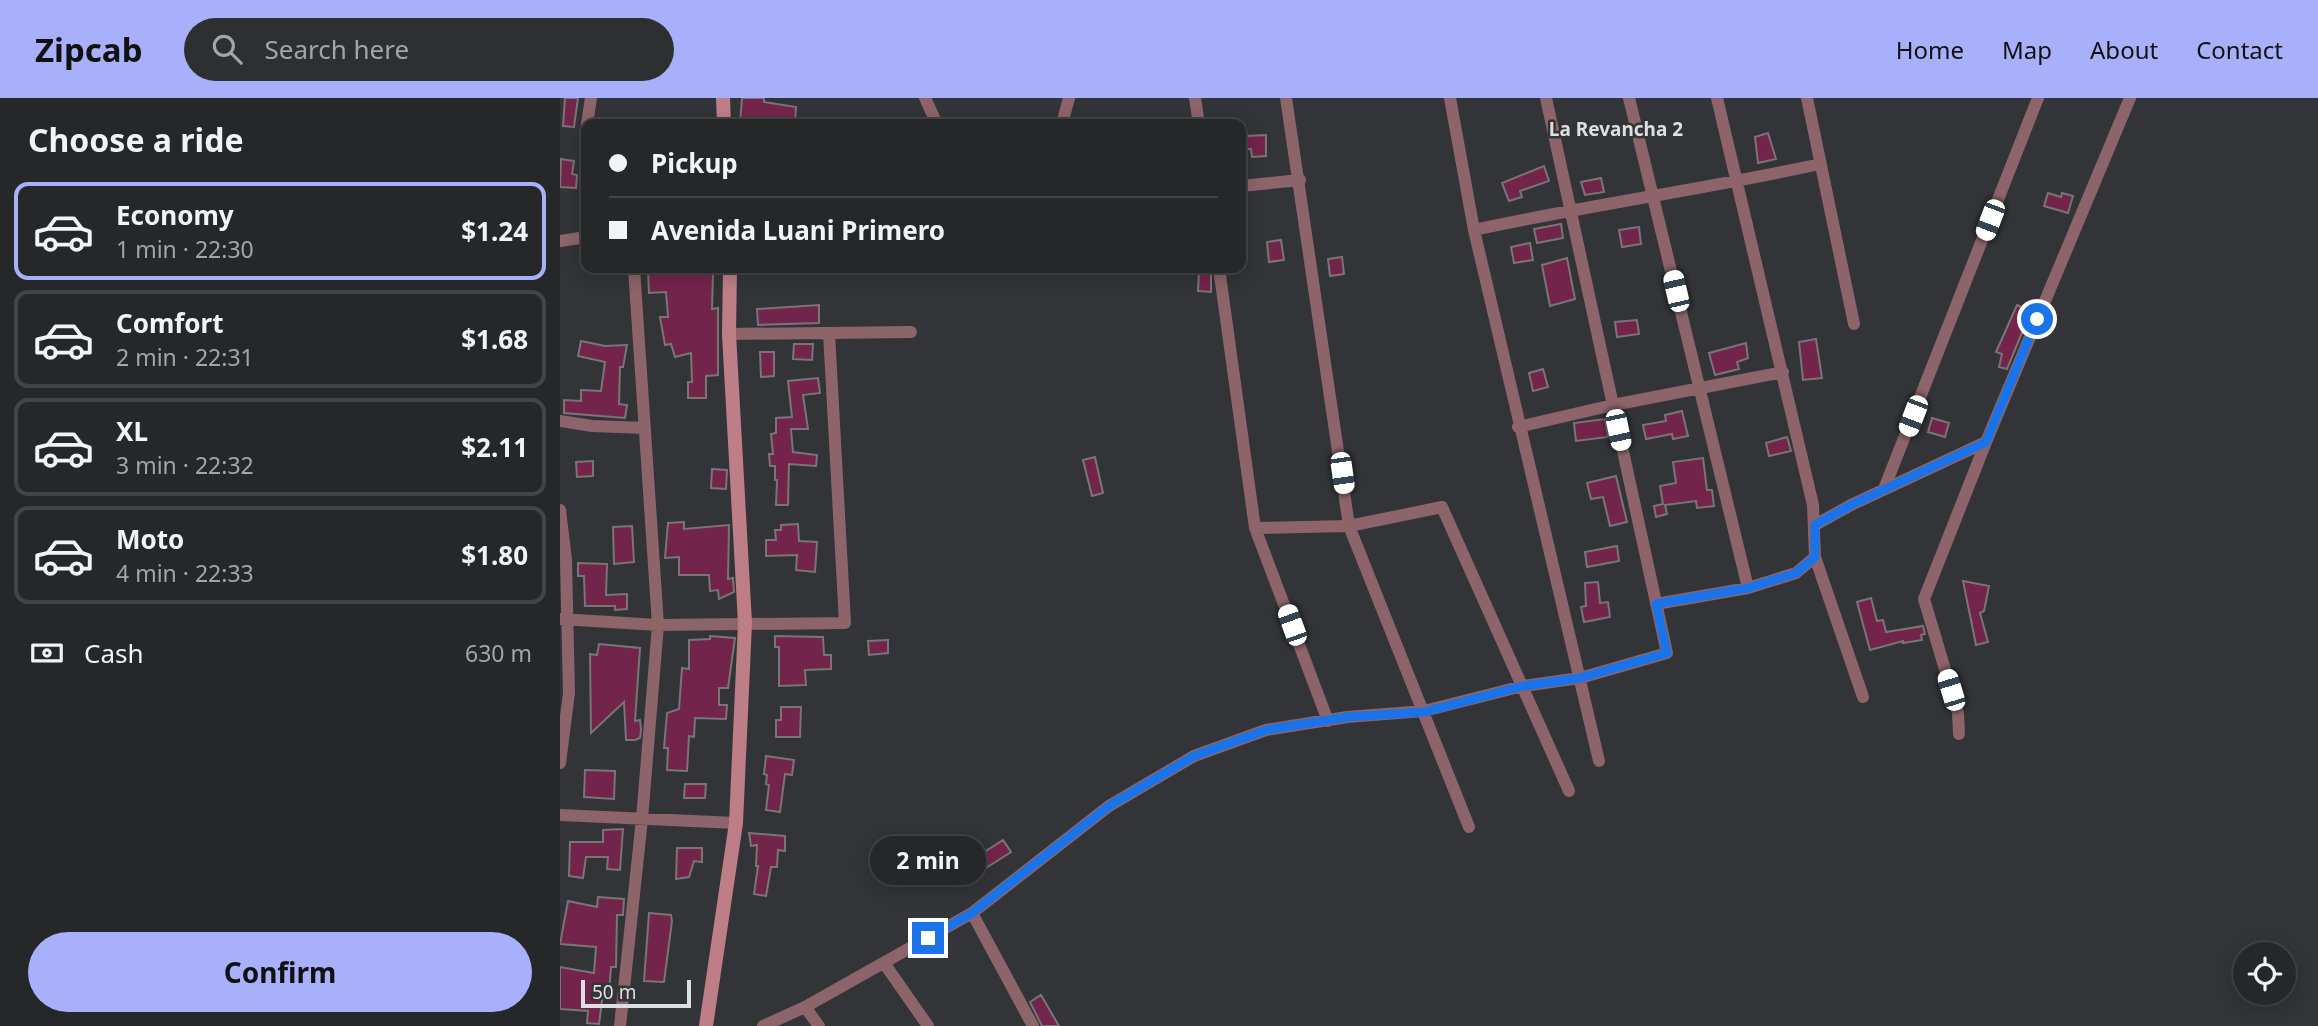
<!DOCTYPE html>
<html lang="en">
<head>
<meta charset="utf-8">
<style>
  :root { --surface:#262729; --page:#2e2f31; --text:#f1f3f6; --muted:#a4a5a8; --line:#424446; --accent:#a8b0fc }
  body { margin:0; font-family:"Noto Sans",sans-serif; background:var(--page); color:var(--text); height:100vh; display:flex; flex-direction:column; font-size:26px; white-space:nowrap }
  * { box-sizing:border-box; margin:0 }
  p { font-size:23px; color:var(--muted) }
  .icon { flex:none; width:38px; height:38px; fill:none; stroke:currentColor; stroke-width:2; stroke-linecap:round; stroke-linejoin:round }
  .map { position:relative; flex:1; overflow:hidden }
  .side { display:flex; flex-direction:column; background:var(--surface); width:560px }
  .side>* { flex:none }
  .banner { position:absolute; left:21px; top:21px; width:665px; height:154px; border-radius:14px; box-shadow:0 4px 18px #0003,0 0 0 2px var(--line); display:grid; align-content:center; height:154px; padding:0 28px; background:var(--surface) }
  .fabs { position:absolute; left:1673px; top:844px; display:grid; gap:14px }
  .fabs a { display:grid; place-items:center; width:63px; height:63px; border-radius:50%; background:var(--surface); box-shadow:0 4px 18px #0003,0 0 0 2px var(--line); font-size:35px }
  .scale { position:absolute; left:21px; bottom:18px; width:110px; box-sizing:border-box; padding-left:7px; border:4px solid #dddfe0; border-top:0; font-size:19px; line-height:24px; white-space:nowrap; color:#dddfe0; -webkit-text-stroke:5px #323437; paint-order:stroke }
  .end { position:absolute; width:32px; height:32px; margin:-16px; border:9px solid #1a73e8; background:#fff; box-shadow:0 0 0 4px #fff }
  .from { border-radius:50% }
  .bubble { position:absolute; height:49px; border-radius:24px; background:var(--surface); box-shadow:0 4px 18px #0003,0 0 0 2px var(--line); font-size:23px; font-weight:700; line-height:49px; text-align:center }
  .car { position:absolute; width:21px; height:42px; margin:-21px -10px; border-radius:9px; box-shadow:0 0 5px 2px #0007; background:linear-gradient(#fff 24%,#345 0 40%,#fff 0 76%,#345 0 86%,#fff 0) }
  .banner b { display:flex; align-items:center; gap:24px; height:66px; font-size:26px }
  .banner b+b { border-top:2px solid var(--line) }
  .banner i { width:18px; height:18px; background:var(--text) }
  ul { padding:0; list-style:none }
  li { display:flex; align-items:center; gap:21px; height:98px; margin:0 14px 10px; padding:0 14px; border:4px solid var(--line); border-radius:14px }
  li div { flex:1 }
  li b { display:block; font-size:26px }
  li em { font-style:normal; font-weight:700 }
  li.current { border-color:var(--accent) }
  li>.icon { width:63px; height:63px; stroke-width:1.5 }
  h2 { padding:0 28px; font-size:32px; line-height:84px }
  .pay { display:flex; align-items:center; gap:18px; height:77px; padding:0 28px; font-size:26px }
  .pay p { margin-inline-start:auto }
  .action { display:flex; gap:14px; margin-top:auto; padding:14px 28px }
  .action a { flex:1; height:80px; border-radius:42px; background:var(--accent); color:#111; font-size:28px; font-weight:700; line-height:80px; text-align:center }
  header { display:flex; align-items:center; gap:42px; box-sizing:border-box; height:98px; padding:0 35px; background:var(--accent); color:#111 }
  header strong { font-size:33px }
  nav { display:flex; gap:38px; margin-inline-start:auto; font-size:24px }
  .search { width:490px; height:63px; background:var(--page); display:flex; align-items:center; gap:18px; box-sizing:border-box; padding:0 24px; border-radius:38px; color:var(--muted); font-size:26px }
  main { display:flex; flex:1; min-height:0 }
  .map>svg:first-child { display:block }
</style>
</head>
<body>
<header>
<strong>Zipcab</strong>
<div class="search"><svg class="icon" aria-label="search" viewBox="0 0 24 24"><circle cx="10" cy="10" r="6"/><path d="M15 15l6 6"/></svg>Search here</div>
<nav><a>Home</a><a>Map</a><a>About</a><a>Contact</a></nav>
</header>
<main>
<section class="side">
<h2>Choose a ride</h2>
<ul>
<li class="current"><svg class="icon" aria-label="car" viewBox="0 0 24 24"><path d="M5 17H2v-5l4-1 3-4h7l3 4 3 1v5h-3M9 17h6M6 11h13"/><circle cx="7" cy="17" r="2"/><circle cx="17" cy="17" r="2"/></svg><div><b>Economy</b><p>1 min · 22:30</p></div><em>$1.24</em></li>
<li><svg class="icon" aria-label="car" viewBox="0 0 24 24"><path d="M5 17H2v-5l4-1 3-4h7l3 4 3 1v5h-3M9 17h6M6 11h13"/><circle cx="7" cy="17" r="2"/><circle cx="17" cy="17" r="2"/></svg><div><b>Comfort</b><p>2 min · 22:31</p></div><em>$1.68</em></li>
<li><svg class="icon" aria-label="car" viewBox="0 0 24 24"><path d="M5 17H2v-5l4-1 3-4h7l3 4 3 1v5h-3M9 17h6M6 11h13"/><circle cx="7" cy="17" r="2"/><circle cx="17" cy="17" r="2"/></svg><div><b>XL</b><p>3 min · 22:32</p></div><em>$2.11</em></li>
<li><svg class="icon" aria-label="car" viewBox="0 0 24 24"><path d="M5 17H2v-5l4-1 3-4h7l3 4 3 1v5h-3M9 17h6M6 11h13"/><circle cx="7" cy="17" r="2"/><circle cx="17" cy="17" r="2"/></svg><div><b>Moto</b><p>4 min · 22:33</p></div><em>$1.80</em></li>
</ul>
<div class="pay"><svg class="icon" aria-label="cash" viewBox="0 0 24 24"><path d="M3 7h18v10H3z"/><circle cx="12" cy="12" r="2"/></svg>Cash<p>630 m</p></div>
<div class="action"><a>Confirm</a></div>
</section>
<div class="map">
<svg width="1758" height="928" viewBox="0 0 1758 928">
  <rect width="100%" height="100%" fill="#323437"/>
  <path fill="#73244a" stroke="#797576" stroke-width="2" d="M 5,0 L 18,0 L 14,29 L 3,28 Z
    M 182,0 L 204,0 L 204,4 L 236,9 L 235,26 L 180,26 Z
    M 1208,35 L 1216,61 L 1198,65 L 1195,39 Z
    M 706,37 L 706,58 L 692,59 L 691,51 L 686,51 L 686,38 Z
    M 1,61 L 14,63 L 12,76 L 17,77 L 16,90 L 0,89 Z
    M 984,68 L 989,83 L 960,93 L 962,99 L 949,103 L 942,85 Z
    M 1041,80 L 1044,94 L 1025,97 L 1021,84 Z
    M 1488,95 L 1501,99 L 1502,95 L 1513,98 L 1508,115 L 1484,108 Z
    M 1001,126 L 1003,140 L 977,145 L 974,131 Z
    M 1079,129 L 1081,146 L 1062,149 L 1059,132 Z
    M 721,142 L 724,162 L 709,164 L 707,144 Z
    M 970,145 L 973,162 L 954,165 L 951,149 Z
    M 782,159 L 784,176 L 770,178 L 768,161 Z
    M 1007,160 L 1015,201 L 990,208 L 982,167 Z
    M 88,170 L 147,170 L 146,176 L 153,176 L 152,211 L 158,210 L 158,277 L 146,278 L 146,300 L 128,300 L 128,284 L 132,284 L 131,255 L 115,259 L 111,246 L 105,247 L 100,219 L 108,219 L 106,194 L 89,195 Z
    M 639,173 L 651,174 L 651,194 L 638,193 Z
    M 259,207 L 259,225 L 198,227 L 197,211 Z
    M 1457,207 L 1471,213 L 1447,271 L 1439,269 L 1442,256 L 1436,254 Z
    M 1077,222 L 1079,236 L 1057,239 L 1055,224 Z
    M 1256,241 L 1262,280 L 1243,282 L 1239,244 Z
    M 21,243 L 45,248 L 67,247 L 63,269 L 60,269 L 59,306 L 67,307 L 65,320 L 4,315 L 4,302 L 21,303 L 21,292 L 41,293 L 45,264 L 18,258 Z
    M 1186,245 L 1188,260 L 1177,264 L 1179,271 L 1155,277 L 1149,255 Z
    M 234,246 L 253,246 L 252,262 L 233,261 Z
    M 200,254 L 214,254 L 214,278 L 201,279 Z
    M 983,271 L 988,289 L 973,293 L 969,275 Z
    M 258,280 L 260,295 L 243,297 L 248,331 L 231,331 L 233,354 L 257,357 L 256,368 L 229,366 L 228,407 L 216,407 L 217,382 L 215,382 L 215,368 L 210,368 L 209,356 L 213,356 L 211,336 L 216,335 L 216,320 L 232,319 L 228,283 Z
    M 1122,313 L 1128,338 L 1113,341 L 1112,336 L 1086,341 L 1083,327 L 1106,323 L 1105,317 Z
    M 1372,320 L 1389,325 L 1385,339 L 1368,334 Z
    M 1045,321 L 1048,339 L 1016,343 L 1014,325 Z
    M 1227,339 L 1231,353 L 1209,358 L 1206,345 Z
    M 535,359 L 543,395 L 532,398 L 523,362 Z
    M 1143,360 L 1147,392 L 1152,392 L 1154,408 L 1137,410 L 1136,403 L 1105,407 L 1107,416 L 1096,419 L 1094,408 L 1103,406 L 1100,388 L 1116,385 L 1113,364 Z
    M 33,363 L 33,378 L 17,379 L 16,364 Z
    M 152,371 L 167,372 L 166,391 L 151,390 Z
    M 1056,378 L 1067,424 L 1050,428 L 1043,399 L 1031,401 L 1027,385 Z
    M 124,424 L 124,431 L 169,427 L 168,481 L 173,480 L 174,494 L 159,501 L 158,492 L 150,493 L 149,477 L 119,477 L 119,459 L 105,460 L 108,425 Z
    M 238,426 L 239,443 L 257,444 L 255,474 L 236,472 L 237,457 L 206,458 L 206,442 L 216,442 L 215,432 L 221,432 L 221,427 Z
    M 72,428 L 74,464 L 54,466 L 53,429 Z
    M 1057,448 L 1059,463 L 1027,469 L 1025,454 Z
    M 18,465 L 47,466 L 46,497 L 67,496 L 67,511 L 55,512 L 55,508 L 25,508 L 24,478 L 18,478 Z
    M 1403,483 L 1429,488 L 1424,513 L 1420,515 L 1428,544 L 1416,547 Z
    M 1038,484 L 1040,505 L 1048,504 L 1050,519 L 1024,524 L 1021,509 L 1026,508 L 1025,485 Z
    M 1311,500 L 1317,523 L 1323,522 L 1326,534 L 1363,528 L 1365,536 L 1361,537 L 1362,542 L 1343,545 L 1343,543 L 1310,552 L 1297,504 Z
    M 150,538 L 175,540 L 168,590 L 159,590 L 159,607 L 167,607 L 166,621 L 135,620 L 134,639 L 129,638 L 127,673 L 107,672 L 108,650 L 104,650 L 107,615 L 119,611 L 122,570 L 129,571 L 129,542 L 150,541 Z
    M 215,538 L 263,539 L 264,557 L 271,557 L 271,571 L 245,572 L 246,587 L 219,588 L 219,549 L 215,549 Z
    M 328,542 L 328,555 L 309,557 L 308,543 Z
    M 39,546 L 80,550 L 75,623 L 80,622 L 81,632 L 80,640 L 75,642 L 66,642 L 64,604 L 31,635 L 30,556 L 37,557 Z
    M 221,609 L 241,609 L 240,639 L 216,639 L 216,622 L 221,622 Z
    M 206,658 L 234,662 L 232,677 L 225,676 L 220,714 L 206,712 L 209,687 L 206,686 L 207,677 L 204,676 Z
    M 25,672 L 55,673 L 54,701 L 24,699 Z
    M 125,686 L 146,686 L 145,700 L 124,700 Z
    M 63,731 L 60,772 L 47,771 L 48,759 L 26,759 L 23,780 L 9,778 L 10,744 L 43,744 L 43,732 Z
    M 189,735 L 225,738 L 225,753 L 218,752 L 217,769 L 211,769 L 206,798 L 194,796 L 198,768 L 196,768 L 197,747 L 191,748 Z
    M 443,742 L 451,754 L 426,770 L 418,758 Z
    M 117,750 L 142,750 L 142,764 L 134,763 L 129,779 L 116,781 Z
    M 38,799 L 64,801 L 63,817 L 57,817 L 56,869 L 51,869 L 49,896 L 43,895 L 39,926 L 27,925 L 28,913 L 0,911 L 0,869 L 34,875 L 36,849 L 0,846 L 8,803 L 37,809 Z
    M 89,815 L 111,817 L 112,823 L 104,884 L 84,883 Z
    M 481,897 L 499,928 L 482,928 L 470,904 Z"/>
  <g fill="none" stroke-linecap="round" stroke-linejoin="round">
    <path stroke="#8c646a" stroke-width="12" d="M 365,0 L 377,26
      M 635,0 L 639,26
      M 726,0 L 789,428 L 909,729
      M 890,0 L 914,132 L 1039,663
      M 1069,0 L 1188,490
      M 1157,0 L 1253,407 L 1255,459 L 1303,599
      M 1247,0 L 1294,226
      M 27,26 L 31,0
      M 502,26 L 509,0
      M 681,88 L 740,82
      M 914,132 C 1029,107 1145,91 1260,66
      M 0,143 L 26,139
      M 659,170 L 695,430 L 768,623
      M 169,236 L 351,234
      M 0,323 L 32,328 L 85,330
      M 958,329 L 1053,307 L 1223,274
      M 1324,391 L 1478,0
      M 0,412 L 6,462 L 9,595 L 0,665
      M 1255,427 L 1291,407 L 1426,344 L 1570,0
      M 695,430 L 789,428 L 882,409 L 1009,693
      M 1096,506 L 1188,490 L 1236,475 L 1255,459
      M 0,521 L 98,527 L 285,525 L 269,235
      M 1399,636 L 1398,615 L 1364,501 L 1426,344
      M 0,717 L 176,725
      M 412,815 L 473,928
      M 324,865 L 368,928
      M 245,909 L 259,928
      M 60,928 L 82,721 L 98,527 L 74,170
      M 203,928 L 245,909 L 412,815 L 549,708 L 634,658 L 706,632 L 787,619 L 864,613 L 963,588 L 1020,580 L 1107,555 L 986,0"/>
    <path stroke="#be7e87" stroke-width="14" d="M 163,0 L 164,26
      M 146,928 L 176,725 L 185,525 L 169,236 L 170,170"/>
  </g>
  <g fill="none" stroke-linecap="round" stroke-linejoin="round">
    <path stroke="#1a73e8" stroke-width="9" d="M 368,840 L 412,815 L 549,708 L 634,658 L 706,632 L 787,619 L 864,614 L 963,588 L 1020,580 L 1107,555 L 1096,506 L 1188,490 L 1236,475 L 1255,459 L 1255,427 L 1291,407 L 1426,344 L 1477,221"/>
  </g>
  <g text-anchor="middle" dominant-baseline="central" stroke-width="5" stroke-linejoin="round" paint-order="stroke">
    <g font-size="19" font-weight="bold" fill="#dddfe0" stroke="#323437">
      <text x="1056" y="31">La Revancha 2</text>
    </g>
  </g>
</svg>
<div class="fabs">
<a><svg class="icon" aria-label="locate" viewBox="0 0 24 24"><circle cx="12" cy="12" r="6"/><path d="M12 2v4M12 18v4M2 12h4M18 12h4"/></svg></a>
</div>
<div class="scale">50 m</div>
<i class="end from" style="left:1477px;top:221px"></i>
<i class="end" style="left:368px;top:840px"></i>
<div class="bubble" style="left:310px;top:738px;width:116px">2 min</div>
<i class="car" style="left:1430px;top:122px;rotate:201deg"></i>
<i class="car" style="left:1116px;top:193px;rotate:347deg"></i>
<i class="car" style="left:1353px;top:318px;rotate:201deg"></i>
<i class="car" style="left:1058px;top:332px;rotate:168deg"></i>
<i class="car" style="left:782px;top:375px;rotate:172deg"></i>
<i class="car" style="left:732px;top:527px;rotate:340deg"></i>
<i class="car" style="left:1391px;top:592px;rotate:343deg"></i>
<div class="banner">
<b><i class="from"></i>Pickup</b>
<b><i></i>Avenida Luani Primero</b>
</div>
</div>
</main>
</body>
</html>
